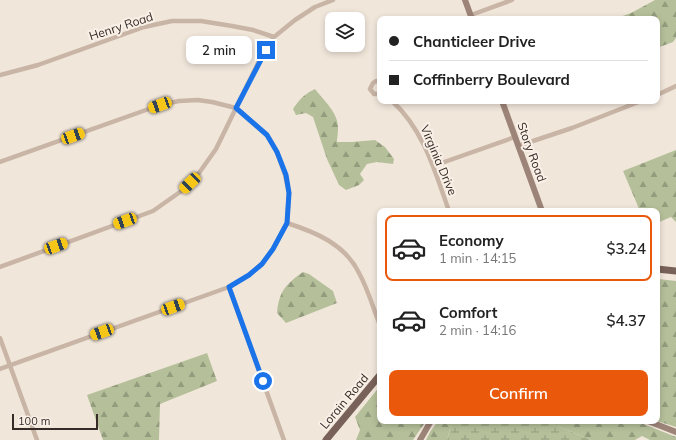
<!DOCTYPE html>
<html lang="en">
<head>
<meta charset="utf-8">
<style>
  :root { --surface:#fff; --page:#f2f2f2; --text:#222; --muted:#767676; --line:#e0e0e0; --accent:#ea580c }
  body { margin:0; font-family:Mulish,sans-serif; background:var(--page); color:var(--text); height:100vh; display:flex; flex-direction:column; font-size:15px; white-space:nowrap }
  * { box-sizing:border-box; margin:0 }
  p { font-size:13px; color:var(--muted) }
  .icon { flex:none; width:22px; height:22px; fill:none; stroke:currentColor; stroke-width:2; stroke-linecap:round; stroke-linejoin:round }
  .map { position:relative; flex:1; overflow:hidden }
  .panel { position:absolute; left:377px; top:208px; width:283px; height:216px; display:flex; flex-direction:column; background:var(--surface); border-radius:8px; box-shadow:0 2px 6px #0003 }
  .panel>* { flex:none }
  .hud { position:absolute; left:377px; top:16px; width:283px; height:88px; border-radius:8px; box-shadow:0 2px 6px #0003; display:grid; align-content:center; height:88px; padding:0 12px; background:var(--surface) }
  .tools { position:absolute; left:325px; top:12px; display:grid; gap:8px }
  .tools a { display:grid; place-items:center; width:40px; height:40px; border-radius:8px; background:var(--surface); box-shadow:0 2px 6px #0003; font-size:20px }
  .scale { position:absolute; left:12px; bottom:10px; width:86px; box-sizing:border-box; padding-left:4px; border:2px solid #362b27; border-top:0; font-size:11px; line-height:14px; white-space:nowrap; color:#362b27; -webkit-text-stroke:3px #f9f0e7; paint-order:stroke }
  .end { position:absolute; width:18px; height:18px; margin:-9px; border:5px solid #1a73e8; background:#fff; box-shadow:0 0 0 2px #fff }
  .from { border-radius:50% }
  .bubble { position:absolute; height:28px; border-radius:8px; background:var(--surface); box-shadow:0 2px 6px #0003; font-size:13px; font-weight:600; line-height:28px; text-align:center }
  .car { position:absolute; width:12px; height:24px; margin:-12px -6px; border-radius:5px; box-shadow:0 0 3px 1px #0007; background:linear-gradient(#f5c518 24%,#345 0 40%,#f5c518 0 76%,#345 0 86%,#f5c518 0) }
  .hud b { display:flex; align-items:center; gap:14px; height:38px; font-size:15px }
  .hud b+b { border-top:1px solid var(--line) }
  .hud i { width:10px; height:10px; background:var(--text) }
  ul { padding:7px 0 0; list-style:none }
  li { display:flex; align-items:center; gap:12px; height:66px; margin:0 8px 6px; padding:0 4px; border:2px solid transparent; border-radius:8px }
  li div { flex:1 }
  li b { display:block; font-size:15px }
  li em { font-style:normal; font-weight:600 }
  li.on { border-color:var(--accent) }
  li>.icon { width:36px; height:36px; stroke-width:1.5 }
  .action { display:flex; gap:8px; margin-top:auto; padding:8px 12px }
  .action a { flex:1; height:46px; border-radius:8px; background:var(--accent); color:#fff; font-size:16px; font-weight:600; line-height:46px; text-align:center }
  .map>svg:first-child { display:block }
</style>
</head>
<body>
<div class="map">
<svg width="676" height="440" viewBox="0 0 676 440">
  <defs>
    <pattern id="forest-firs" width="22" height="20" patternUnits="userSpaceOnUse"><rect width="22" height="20" fill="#b5c09a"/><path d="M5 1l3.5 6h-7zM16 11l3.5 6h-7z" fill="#949c7e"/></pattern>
    <pattern id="wetland-marsh" width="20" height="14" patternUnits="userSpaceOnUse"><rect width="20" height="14" fill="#b5c09a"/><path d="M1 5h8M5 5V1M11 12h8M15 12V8" fill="none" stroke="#949c7e"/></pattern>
  </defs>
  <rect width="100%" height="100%" fill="#f1e6da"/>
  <path fill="url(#forest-firs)" d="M 655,0 L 676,0 L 676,38 L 673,42 L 657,48 L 657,19 L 614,19 L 631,13 Z
    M 315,89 C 324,101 339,113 338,129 C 338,133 337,138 337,142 L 352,142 L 375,140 L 385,147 L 394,159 L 393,164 L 377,162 L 367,164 L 360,174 L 364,180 L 359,185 L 346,190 L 339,185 L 327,159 L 313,117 L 306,113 L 296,115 L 293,109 C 299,100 304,94 315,89 Z
    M 676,150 L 676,222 L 671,217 L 657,223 L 657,211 L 640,211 L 623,171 Z
    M 303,272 L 309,274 L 333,291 L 337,303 L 286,323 L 277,313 C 279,291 286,284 303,272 Z
    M 659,279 L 676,281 L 676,427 L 657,421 L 657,290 Z
    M 207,353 L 217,381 L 160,404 L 159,440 L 103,440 L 87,395 Z
    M 380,386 L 380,421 L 426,421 L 413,440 L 356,440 L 360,430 L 355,417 Z
    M 438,421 L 452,421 L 447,440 L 426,440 L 430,432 Z
    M 550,421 L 636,421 L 676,437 L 676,440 L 650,440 L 642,436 L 635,440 L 591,440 L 560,427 Z"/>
  <path fill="url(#wetland-marsh)" d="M 452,421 L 550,421 L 560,427 L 591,440 L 447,440 Z"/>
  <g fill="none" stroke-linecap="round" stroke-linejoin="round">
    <path stroke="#c9b5a6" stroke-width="4.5" d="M 471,15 L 512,0
      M 0,75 L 38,65 L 144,27 L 172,21 L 201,21 L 232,26 L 253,30 L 274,37
      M 380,82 L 376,81 L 373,83 L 370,89 L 374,94 L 380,94
      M 657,95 L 676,86
      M 392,101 C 424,130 435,172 449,211
      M 518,146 L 572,128 L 641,101
      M 0,162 L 160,105 L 179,101 L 198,100 L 212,102 L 236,108 L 267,135 L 277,152 L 285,175 L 289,193 L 287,223 L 273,249 L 262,264 L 249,275 L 229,287 L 0,369
      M 433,166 L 515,137
      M 287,223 C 315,232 345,244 359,273 C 368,289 373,308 380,325
      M 0,267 L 153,211 L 180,192 L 199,173 L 216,149 L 258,63 L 274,37 L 295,20 L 315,7 L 333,0
      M 229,287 L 284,440
      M 0,338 L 37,440"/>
    <path stroke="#9d8478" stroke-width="6" d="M 465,0 L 472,19
      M 502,101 L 542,211
      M 648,421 L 676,432
      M 420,440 L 431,421"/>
    <path stroke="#776158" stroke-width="7" d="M 657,269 L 676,271
      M 326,440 L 380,375"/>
  </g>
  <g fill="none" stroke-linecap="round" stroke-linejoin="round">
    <path stroke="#1a73e8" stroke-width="5" d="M 263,381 L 229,287 L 249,275 L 262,264 L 273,249 L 287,223 L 289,193 L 286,175 L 277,152 L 267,135 L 236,108 L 266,50"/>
  </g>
  <g text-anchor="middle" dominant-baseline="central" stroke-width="4" stroke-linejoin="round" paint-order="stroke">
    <g font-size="12" fill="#362b27" stroke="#f9f0e7">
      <text transform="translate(121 26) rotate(-18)">Henry Road</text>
      <text transform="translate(532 152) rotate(70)">Story Road</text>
      <text transform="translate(439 160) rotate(67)">Virginia Drive</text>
      <text transform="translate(344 401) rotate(-50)">Lorain Road</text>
    </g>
  </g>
</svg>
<div class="tools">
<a><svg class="icon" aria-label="layers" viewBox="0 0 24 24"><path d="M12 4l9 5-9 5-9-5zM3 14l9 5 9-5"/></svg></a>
</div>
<div class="scale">100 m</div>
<i class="end from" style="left:263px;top:381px"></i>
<i class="end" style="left:266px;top:50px"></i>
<div class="bubble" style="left:186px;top:36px;width:66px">2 min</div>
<i class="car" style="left:160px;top:105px;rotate:250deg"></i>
<i class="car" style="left:73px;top:136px;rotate:70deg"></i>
<i class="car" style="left:190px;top:183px;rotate:226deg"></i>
<i class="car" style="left:125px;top:221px;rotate:250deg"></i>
<i class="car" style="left:56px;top:246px;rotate:70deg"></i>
<i class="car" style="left:173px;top:307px;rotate:70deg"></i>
<i class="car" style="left:102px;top:332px;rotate:250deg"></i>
<div class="hud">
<b><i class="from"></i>Chanticleer Drive</b>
<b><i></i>Coffinberry Boulevard</b>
</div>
<section class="panel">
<ul>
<li class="on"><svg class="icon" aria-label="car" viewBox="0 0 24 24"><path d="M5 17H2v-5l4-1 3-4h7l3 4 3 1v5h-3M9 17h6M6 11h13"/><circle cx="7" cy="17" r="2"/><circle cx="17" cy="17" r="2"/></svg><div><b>Economy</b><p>1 min · 14:15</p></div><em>$3.24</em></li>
<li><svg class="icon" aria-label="car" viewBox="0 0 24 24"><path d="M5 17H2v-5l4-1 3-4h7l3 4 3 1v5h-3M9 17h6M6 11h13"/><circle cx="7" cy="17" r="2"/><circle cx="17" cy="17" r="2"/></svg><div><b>Comfort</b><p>2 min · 14:16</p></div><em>$4.37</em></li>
</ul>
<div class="action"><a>Confirm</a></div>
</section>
</div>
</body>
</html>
